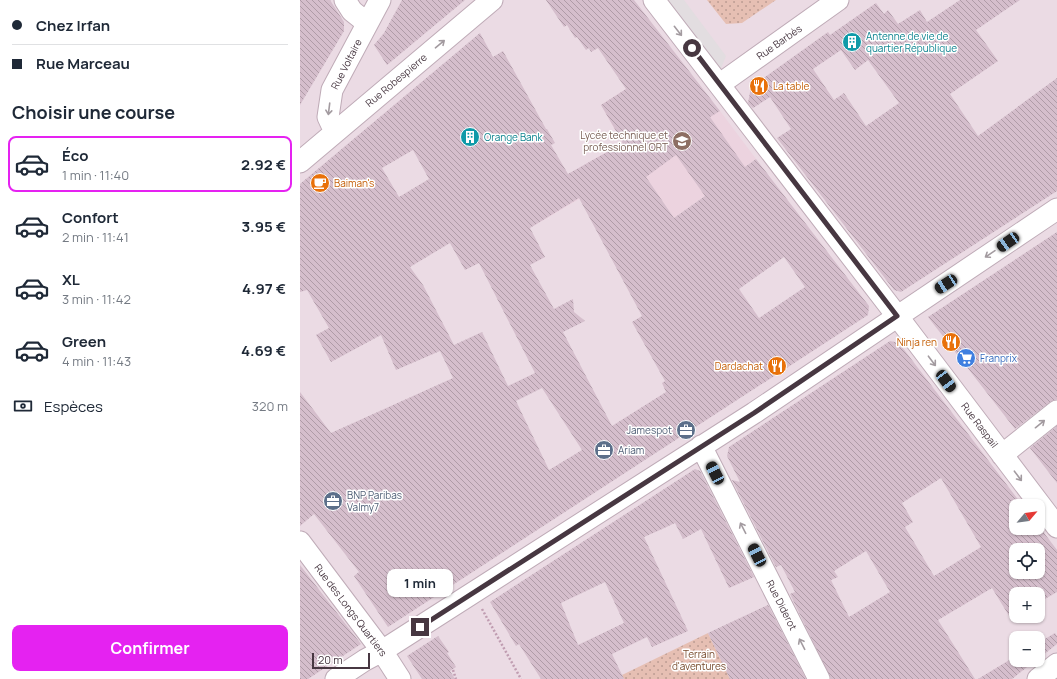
<!DOCTYPE html>
<html lang="fr">
<head>
<meta charset="utf-8">
<style>
  :root { --surface:#fff; --page:#f6f6f7; --text:#1f2937; --muted:#747a83; --line:#e0e1e3; --accent:#e522f1 }
  body { margin:0; font-family:Manrope,sans-serif; background:var(--page); color:var(--text); height:100vh; display:flex; flex-direction:column; font-size:15px; white-space:nowrap }
  * { box-sizing:border-box; margin:0 }
  p { font-size:13px; color:var(--muted) }
  .icon { flex:none; width:22px; height:22px; fill:none; stroke:currentColor; stroke-width:2; stroke-linecap:round; stroke-linejoin:round }
  .map { position:relative; flex:1; overflow:hidden }
  .panel { display:flex; flex-direction:column; background:var(--surface); width:300px }
  .panel>* { flex:none }
  .top-card { display:grid; align-content:center; height:88px; padding:0 12px; background:var(--surface) }
  .needle { width:26px; rotate:61deg }
  .tools { position:absolute; left:709px; top:499px; display:grid; gap:8px }
  .tools a { display:grid; place-items:center; width:36px; height:36px; border-radius:8px; background:var(--surface); box-shadow:0 1px 3px #0004; font-size:20px }
  .scale { position:absolute; left:12px; bottom:10px; width:58px; box-sizing:border-box; padding-left:4px; border:2px solid #473741; border-top:0; font-size:11px; line-height:14px; white-space:nowrap; color:#473741; -webkit-text-stroke:3px #fff; paint-order:stroke }
  .end { position:absolute; width:18px; height:18px; margin:-9px; border:5px solid #473741; background:#fff; box-shadow:0 0 0 2px #fff }
  .from { border-radius:50% }
  .bubble { position:absolute; height:28px; border-radius:8px; background:var(--surface); box-shadow:0 1px 3px #0004; font-size:13px; font-weight:700; line-height:28px; text-align:center }
  .car { position:absolute; width:12px; height:24px; margin:-12px -6px; border-radius:5px; box-shadow:0 0 3px 1px #0007; background:linear-gradient(#222 24%,#8ab4d8 0 40%,#222 0 76%,#8ab4d8 0 86%,#222 0) }
  .top-card b { display:flex; align-items:center; gap:14px; height:38px; font-size:15px }
  .top-card b+b { border-top:1px solid var(--line) }
  .top-card i { width:10px; height:10px; background:var(--text) }
  ul { padding:0; list-style:none }
  li { display:flex; align-items:center; gap:12px; height:56px; margin:0 8px 6px; padding:0 4px; border:2px solid transparent; border-radius:8px }
  li div { flex:1 }
  li b { display:block; font-size:15px }
  li em { font-style:normal; font-weight:700 }
  li.selected { border-color:var(--accent) }
  li>.icon { width:36px; height:36px; stroke-width:1.5 }
  h2 { padding:0 12px; font-size:18px; line-height:48px }
  .pay { display:flex; align-items:center; gap:10px; height:44px; padding:0 12px; font-size:15px }
  .pay p { margin-inline-start:auto }
  .button { display:flex; gap:8px; margin-top:auto; padding:8px 12px }
  .button a { flex:1; height:46px; border-radius:8px; background:var(--accent); color:#fff; font-size:16px; font-weight:700; line-height:46px; text-align:center }
  main { display:flex; flex:1; min-height:0 }
  .map>svg:first-child { display:block }
</style>
</head>
<body>
<main>
<section class="panel">
<div class="top-card">
<b><i class="from"></i>Chez Irfan</b>
<b><i></i>Rue Marceau</b>
</div>
<h2>Choisir une course</h2>
<ul>
<li class="selected"><svg class="icon" aria-label="car" viewBox="0 0 24 24"><path d="M5 17H2v-5l4-1 3-4h7l3 4 3 1v5h-3M9 17h6M6 11h13"/><circle cx="7" cy="17" r="2"/><circle cx="17" cy="17" r="2"/></svg><div><b>Éco</b><p>1 min · 11:40</p></div><em>2.92 €</em></li>
<li><svg class="icon" aria-label="car" viewBox="0 0 24 24"><path d="M5 17H2v-5l4-1 3-4h7l3 4 3 1v5h-3M9 17h6M6 11h13"/><circle cx="7" cy="17" r="2"/><circle cx="17" cy="17" r="2"/></svg><div><b>Confort</b><p>2 min · 11:41</p></div><em>3.95 €</em></li>
<li><svg class="icon" aria-label="car" viewBox="0 0 24 24"><path d="M5 17H2v-5l4-1 3-4h7l3 4 3 1v5h-3M9 17h6M6 11h13"/><circle cx="7" cy="17" r="2"/><circle cx="17" cy="17" r="2"/></svg><div><b>XL</b><p>3 min · 11:42</p></div><em>4.97 €</em></li>
<li><svg class="icon" aria-label="car" viewBox="0 0 24 24"><path d="M5 17H2v-5l4-1 3-4h7l3 4 3 1v5h-3M9 17h6M6 11h13"/><circle cx="7" cy="17" r="2"/><circle cx="17" cy="17" r="2"/></svg><div><b>Green</b><p>4 min · 11:43</p></div><em>4.69 €</em></li>
</ul>
<div class="pay"><svg class="icon" aria-label="cash" viewBox="0 0 24 24"><path d="M3 7h18v10H3z"/><circle cx="12" cy="12" r="2"/></svg>Espèces<p>320 m</p></div>
<div class="button"><a>Confirmer</a></div>
</section>
<div class="map">
<svg width="757" height="679" viewBox="0 0 757 679">
  <defs>
    <pattern id="park-dots" width="8" height="8" patternUnits="userSpaceOnUse"><rect width="8" height="8" fill="#e6bfb3"/><path d="M2 2h.1M6 6h.1" fill="none" stroke="#bc9c93" stroke-width="1.8" stroke-linecap="round"/></pattern>
    <pattern id="building-back-hatch" width="6" height="6" patternUnits="userSpaceOnUse"><rect width="6" height="6" fill="#d5becc"/><path d="M-1 5l2 2M0 0l6 6M5-1l2 2" fill="none" stroke="#af9ba7"/></pattern>
  </defs>
  <rect width="100%" height="100%" fill="#f4e9ee"/>
  <path fill="#ebdbe4" fill-rule="evenodd" d="M 0,0 L 757,0 L 757,679 L 0,679 ZM 716,506 L 738,506 L 738,528 L 716,528 ZM 716,550 L 738,550 L 738,572 L 716,572 ZM 716,594 L 738,594 L 738,616 L 716,616 ZM 716,638 L 738,638 L 738,660 L 716,660 Z"/>
  <path fill="#ecd3df" d="M 326,89 L 420,111 L 456,159 L 374,218 L 337,165 L 230,228 L 217,204 L 322,143 L 301,105 Z"/>
  <path fill="url(#park-dots)" d="M 407,0 L 476,0 L 442,23 L 426,24 Z
    M 408,633 L 430,679 L 324,679 L 322,675 Z"/>
  <path fill="#e2dde0" d="M 365,0 L 384,0 L 426,56 L 420,71 Z"/>
  <path fill="url(#building-back-hatch)" fill-rule="evenodd" d="M 0,0 L 30,0 L 44,22 L 44,31 L 0,105 Z
    M 102,0 L 165,0 L 87,65 L 74,45 L 84,33 Z
    M 246,0 L 334,0 L 420,111 L 410,117 L 445,167 L 456,159 L 569,306 L 568,315 L 88,627 L 54,576 L 59,572 L 14,514 L 0,526 L 0,392 L 31,433 L 153,378 L 140,351 L 96,370 L 81,335 L 31,362 L 16,335 L 29,328 L 7,290 L 0,292 L 0,184 L 180,33 L 193,57 L 203,51 L 246,129 L 247,129 L 255,143 L 251,145 L 268,174 L 323,143 L 301,105 L 326,89 L 298,48 L 291,52 L 289,48 L 286,50 L 277,37 L 275,38 L 267,25 L 264,27 ZM 113,150 L 129,179 L 99,197 L 82,168 ZM 376,155 L 405,196 L 374,218 L 346,177 ZM 279,198 L 342,316 L 332,322 L 365,381 L 362,383 L 366,392 L 312,426 L 263,332 L 285,321 L 274,312 L 273,299 L 254,309 L 230,265 L 245,257 L 230,228 ZM 150,243 L 165,270 L 179,263 L 235,373 L 208,386 L 182,332 L 154,345 L 123,285 L 110,267 ZM 484,257 L 505,287 L 459,318 L 439,289 ZM 242,388 L 282,450 L 249,470 L 216,401 Z
    M 660,0 L 720,0 L 676,30 L 698,61 L 650,94 L 678,136 L 757,78 L 757,191 L 601,292 L 594,290 L 477,138 L 491,129 L 470,97 L 453,108 L 448,103 L 451,87 L 528,32 L 530,35 L 576,3 L 584,14 L 588,10 L 598,24 L 620,10 L 627,22 ZM 541,50 L 555,70 L 568,60 L 599,103 L 566,126 L 544,93 L 534,100 L 513,69 Z
    M 757,232 L 757,399 L 750,402 L 715,429 L 628,317 Z
    M 590,341 L 599,343 L 723,506 L 716,506 L 716,528 L 738,528 L 738,525 L 757,550 L 757,592 L 738,603 L 738,594 L 716,594 L 717,616 L 711,619 L 692,588 L 638,620 L 675,679 L 531,679 L 490,594 L 495,592 L 481,565 L 476,567 L 432,480 L 440,482 L 427,456 L 429,447 ZM 641,478 L 681,547 L 634,576 L 605,527 L 613,522 L 602,503 ZM 716,550 L 738,550 L 738,572 L 716,572 ZM 566,551 L 590,592 L 549,617 L 531,580 L 538,577 L 534,571 Z
    M 757,426 L 757,483 L 730,448 Z
    M 395,469 L 400,471 L 454,577 L 429,588 L 401,529 L 383,539 L 375,523 L 360,530 L 344,537 L 388,631 L 352,647 L 347,637 L 312,654 L 324,679 L 241,679 L 219,644 L 216,646 L 190,602 ZM 305,582 L 324,623 L 278,645 L 261,603 Z
    M 0,565 L 61,644 L 8,679 L 0,679 Z
    M 468,605 L 506,679 L 430,679 L 408,633 Z
    M 755,633 L 757,636 L 757,644 L 738,659 L 738,643 Z
    M 138,636 L 149,652 L 147,653 L 156,667 L 150,671 L 155,679 L 122,679 L 107,656 Z
    M 716,656 L 716,660 L 736,660 L 712,679 L 678,679 Z"/>
  <g fill="none" stroke-linecap="round" stroke-linejoin="round">
    <defs>
      <path id="street" d="M 45,0 L 52,11 L 67,23
        M 354,0 L 601,321 L 757,527
        M 420,84 L 538,0
        M 35,132 L 28,117 L 32,90 L 80,0
        M 0,162 L 192,0
        M 401,446 L 519,679
        M 702,455 L 757,411
        M 0,542 L 82,651 L 100,679
        M 36,679 L 65,660 L 82,651 L 454,413 L 757,209
        M 738,679 L 757,664"/>
    </defs>
    <use href="#street" stroke="#bfabb7" stroke-width="23"/>
    <path stroke="#c09db1" stroke-width="2.5" stroke-dasharray="2 2" stroke-linecap="butt" d="M 182,609 L 221,679
      M 153,670 L 156,679"/>
    <use href="#street" stroke="#fff" stroke-width="21"/>
  </g>
  <defs><path id="oneway-shaft" d="M-6 0H5M1.5-3L5.5 0L1.5 3" fill="none" stroke-width="1.6" stroke-linecap="round" stroke-linejoin="round"/></defs>
  <g stroke="#a39ba0">
    <use href="#oneway-shaft" transform="translate(378 31) rotate(52)"/>
    <use href="#oneway-shaft" transform="translate(140 44) rotate(-40)"/>
    <use href="#oneway-shaft" transform="translate(29 109) rotate(97)"/>
    <use href="#oneway-shaft" transform="translate(690 254) rotate(146)"/>
    <use href="#oneway-shaft" transform="translate(632 361) rotate(53)"/>
    <use href="#oneway-shaft" transform="translate(740 424) rotate(-39)"/>
    <use href="#oneway-shaft" transform="translate(718 476) rotate(53)"/>
    <use href="#oneway-shaft" transform="translate(443 528) rotate(-117)"/>
    <use href="#oneway-shaft" transform="translate(502 644) rotate(-117)"/>
  </g>
  <g fill="none" stroke-linecap="round" stroke-linejoin="round">
    <path stroke="#473741" stroke-width="5" d="M 120,627 L 454,413 L 597,316 L 392,48"/>
  </g>
  <defs>
    <symbol id="building-disc" viewBox="-11 -11 22 22"><circle r="9.5" fill="#0f9aa8" stroke="#fff"/><path d="M-4-6H4V6H1V3H-1V6H-4ZM-2.5-4.3h1.7v1.8h-1.7ZM.8-4.3h1.7v1.8H.8ZM-2.5-1h1.7V.8h-1.7ZM.8-1h1.7V.8H.8Z" fill="#fff"/></symbol>
    <symbol id="restaurant-disc" viewBox="-11 -11 22 22"><circle r="9.5" fill="#e8710a" stroke="#fff"/><path d="M-5-6h1v4h1v-4h1v4h1v-4h1v5L-1.5 .5V6h-2V.5L-5-1ZM5-6V6H3V1.5H1.5Q1.5-4 5-6Z" fill="#fff"/></symbol>
    <symbol id="school-disc" viewBox="-11 -11 22 22"><circle r="9.5" fill="#8d6e63" stroke="#fff"/><path d="M0-5L7-2L0 1L-7-2ZM-4 1L0 2.5L4 1V4Q0 6-4 4Z" fill="#fff"/></symbol>
    <symbol id="cafe-disc" viewBox="-11 -11 22 22"><circle r="9.5" fill="#e8710a" stroke="#fff"/><path d="M-5.5-4.5H6V0H3Q3 3.5 0 3.5H-2.5Q-5.5 3.5-5.5 0ZM3-3.2v2h1.7v-2ZM-6 4.5H4V6H-6Z" fill="#fff"/></symbol>
    <symbol id="supermarket-disc" viewBox="-11 -11 22 22"><circle r="9.5" fill="#3f7fe0" stroke="#fff"/><path d="M-6-5.5h2.5l.6 2H6L4.5 2H-2.5L-4.4-4H-6ZM-1.5 3.2a1.3 1.3 0 1 0 .1 0ZM3 3.2a1.3 1.3 0 1 0 .1 0Z" fill="#fff"/></symbol>
    <symbol id="office-disc" viewBox="-11 -11 22 22"><circle r="9.5" fill="#5c6f8a" stroke="#fff"/><path d="M-6-3h4V-5.5h4V-3h4V5H-6ZM-1-4.5V-3h2v-1.5ZM-6 0V1H6V0Z" fill="#fff"/></symbol>
  </defs>
  <g fill-rule="evenodd">
    <use href="#building-disc" x="541" y="31" width="22" height="22"/>
    <use href="#restaurant-disc" x="448" y="75" width="22" height="22"/>
    <use href="#building-disc" x="159" y="126" width="22" height="22"/>
    <use href="#school-disc" x="371" y="130" width="22" height="22"/>
    <use href="#cafe-disc" x="9" y="172" width="22" height="22"/>
    <use href="#restaurant-disc" x="640" y="331" width="22" height="22"/>
    <use href="#supermarket-disc" x="655" y="347" width="22" height="22"/>
    <use href="#restaurant-disc" x="466" y="355" width="22" height="22"/>
    <use href="#office-disc" x="375" y="419" width="22" height="22"/>
    <use href="#office-disc" x="293" y="439" width="22" height="22"/>
    <use href="#office-disc" x="22" y="490" width="22" height="22"/>
  </g>
  <g text-anchor="middle" dominant-baseline="central" stroke-width="3" stroke-linejoin="round" paint-order="stroke">
    <g font-size="10" fill="#0d838f" stroke="#fff" text-anchor="start">
      <text x="566" y="36">Antenne de vie de<tspan x="566" dy="12">quartier République</tspan></text>
      <text x="184" y="137">Orange Bank</text>
    </g>
    <g font-size="10" fill="#473741" stroke="#fff">
      <text transform="translate(479 42) rotate(-35)">Rue Barbès</text>
      <text transform="translate(46 64) rotate(-63)">Rue Voltaire</text>
      <text transform="translate(96 80) rotate(-40)">Rue Robespierre</text>
      <text transform="translate(680 425) rotate(53)">Rue Raspail</text>
      <text transform="translate(482 605) rotate(63)">Rue Diderot</text>
      <text transform="translate(51 610) rotate(53)">Rue des Longs Quartiers</text>
    </g>
    <g font-size="10" fill="#c56008" stroke="#fff" text-anchor="start">
      <text x="473" y="86">La table</text>
      <text x="34" y="183">Baiman's</text>
      <text x="637" y="342" text-anchor="end">Ninja ren</text>
      <text x="463" y="366" text-anchor="end">Dardachat</text>
    </g>
    <g font-size="10" fill="#785e54" stroke="#fff" text-anchor="end">
      <text x="368" y="135">Lycée technique et<tspan x="368" dy="12">professionnel ORT</tspan></text>
    </g>
    <g font-size="10" fill="#366cbe" stroke="#fff" text-anchor="start">
      <text x="680" y="358">Franprix</text>
    </g>
    <g font-size="10" fill="#4e5e75" stroke="#fff" text-anchor="start">
      <text x="372" y="430" text-anchor="end">Jamespot</text>
      <text x="318" y="450">Ariam</text>
      <text x="47" y="495">BNP Paribas<tspan x="47" dy="12">Valmy7</tspan></text>
    </g>
    <g font-size="10" fill="#774b2c" stroke="#fff">
      <text x="399" y="654">Terrain<tspan x="399" dy="12">d'aventures</tspan></text>
    </g>
  </g>
</svg>
<div class="tools">
<a><svg class="needle" viewBox="-14 -14 28 28"><path d="M0-13l5 13h-10z" fill="#e53935"/><path d="M0 13l5-13h-10z" fill="#747a83"/></svg></a>
<a><svg class="icon" aria-label="locate" viewBox="0 0 24 24"><circle cx="12" cy="12" r="6"/><path d="M12 2v4M12 18v4M2 12h4M18 12h4"/></svg></a>
<a>+</a>
<a>−</a>
</div>
<div class="scale">20 m</div>
<i class="end from" style="left:392px;top:48px"></i>
<i class="end" style="left:120px;top:627px"></i>
<div class="bubble" style="left:87px;top:569px;width:66px">1 min</div>
<i class="car" style="left:708px;top:242px;rotate:236deg"></i>
<i class="car" style="left:646px;top:284px;rotate:237deg"></i>
<i class="car" style="left:646px;top:381px;rotate:143deg"></i>
<i class="car" style="left:415px;top:473px;rotate:333deg"></i>
<i class="car" style="left:457px;top:555px;rotate:333deg"></i>
</div>
</main>
</body>
</html>
